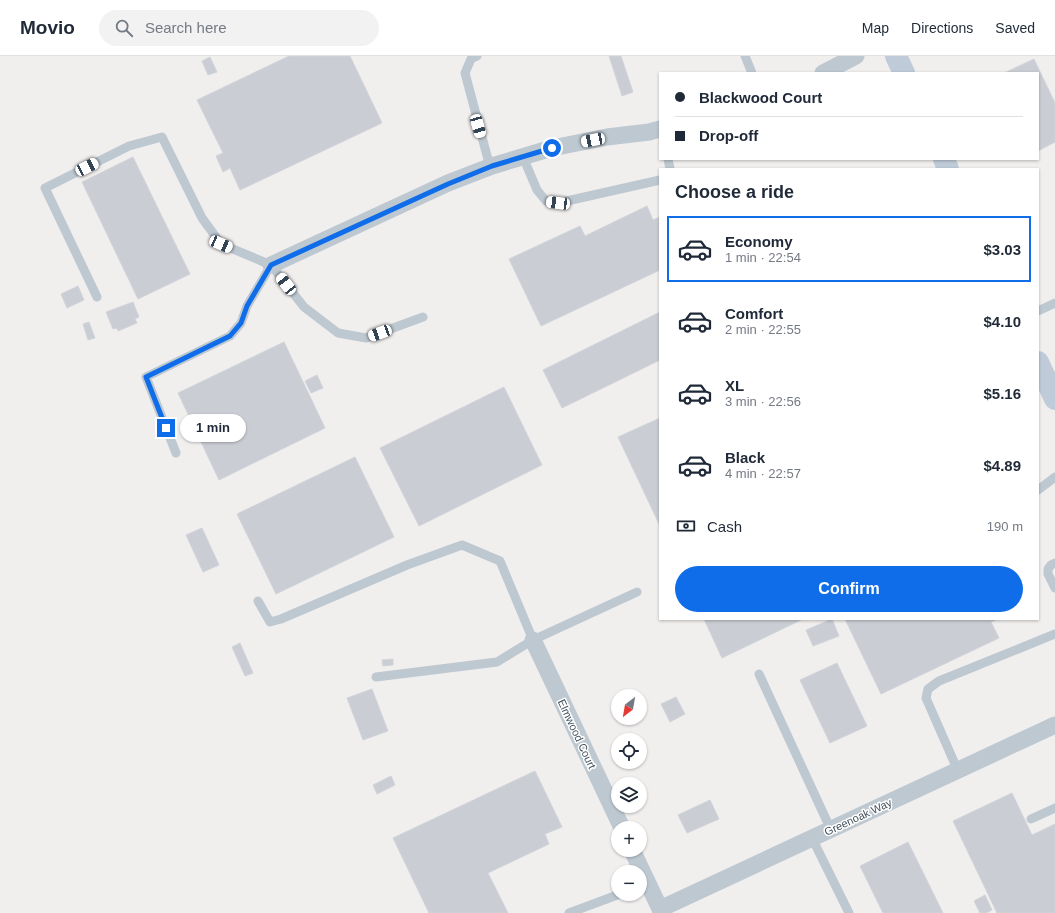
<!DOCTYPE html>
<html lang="en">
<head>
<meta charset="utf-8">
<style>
  :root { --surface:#fff; --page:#f2f2f3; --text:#1f2937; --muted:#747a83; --line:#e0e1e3; --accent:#0f6de9 }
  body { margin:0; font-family:Arial,sans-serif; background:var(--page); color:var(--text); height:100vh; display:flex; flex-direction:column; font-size:15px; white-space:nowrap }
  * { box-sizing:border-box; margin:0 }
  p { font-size:13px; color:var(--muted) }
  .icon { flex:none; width:22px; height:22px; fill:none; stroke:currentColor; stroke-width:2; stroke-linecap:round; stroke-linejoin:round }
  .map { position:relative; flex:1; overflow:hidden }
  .sheet { position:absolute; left:659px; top:112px; width:380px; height:452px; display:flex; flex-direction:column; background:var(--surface); border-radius:0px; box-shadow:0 1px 3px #0004 }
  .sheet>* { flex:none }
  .hud { position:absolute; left:659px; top:16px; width:380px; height:88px; border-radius:0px; box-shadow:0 1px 3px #0004; display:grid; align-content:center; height:88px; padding:0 16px; background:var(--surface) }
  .needle { width:26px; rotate:211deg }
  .buttons { position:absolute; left:611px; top:633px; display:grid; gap:8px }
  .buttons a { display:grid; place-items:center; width:36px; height:36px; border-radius:50%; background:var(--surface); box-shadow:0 1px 3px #0004; font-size:20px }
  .end { position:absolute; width:18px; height:18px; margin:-9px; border:5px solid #0f6de9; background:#fff; box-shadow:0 0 0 2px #fff }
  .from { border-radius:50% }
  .bubble { position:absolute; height:28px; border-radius:14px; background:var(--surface); box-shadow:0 1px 3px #0004; font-size:13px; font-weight:700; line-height:28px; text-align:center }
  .car { position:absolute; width:12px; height:24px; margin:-12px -6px; border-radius:5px; box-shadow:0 0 3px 1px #0007; background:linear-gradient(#fff 24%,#345 0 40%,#fff 0 76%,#345 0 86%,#fff 0) }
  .hud b { display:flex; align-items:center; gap:14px; height:38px; font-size:15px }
  .hud b+b { border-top:1px solid var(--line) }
  .hud i { width:10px; height:10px; background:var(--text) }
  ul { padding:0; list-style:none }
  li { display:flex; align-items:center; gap:12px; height:66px; margin:0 8px 6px; padding:0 8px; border:2px solid transparent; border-radius:0px }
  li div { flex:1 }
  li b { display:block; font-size:15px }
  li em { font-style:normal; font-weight:700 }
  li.on { border-color:var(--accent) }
  li>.icon { width:36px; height:36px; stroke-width:1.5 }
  h2 { padding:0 16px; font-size:18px; line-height:48px }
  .pay { display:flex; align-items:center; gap:10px; height:44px; padding:0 16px; font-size:15px }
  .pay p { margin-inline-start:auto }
  .cta { display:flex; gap:8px; margin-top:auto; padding:8px 16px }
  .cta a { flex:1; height:46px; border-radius:24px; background:var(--accent); color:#fff; font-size:16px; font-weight:700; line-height:46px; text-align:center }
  header { display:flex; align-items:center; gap:24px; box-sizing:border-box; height:56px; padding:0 20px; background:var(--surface); border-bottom:1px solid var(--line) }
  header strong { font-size:19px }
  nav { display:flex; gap:22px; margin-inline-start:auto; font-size:14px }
  .search { width:280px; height:36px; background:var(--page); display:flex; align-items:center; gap:10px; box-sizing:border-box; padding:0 14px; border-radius:22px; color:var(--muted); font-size:15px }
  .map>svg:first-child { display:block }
</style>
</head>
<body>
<header>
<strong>Movio</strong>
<div class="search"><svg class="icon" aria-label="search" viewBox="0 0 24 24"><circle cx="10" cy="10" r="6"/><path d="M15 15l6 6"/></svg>Search here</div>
<nav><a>Map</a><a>Directions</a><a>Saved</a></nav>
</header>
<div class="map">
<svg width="1055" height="857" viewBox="0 0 1055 857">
  <rect width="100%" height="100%" fill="#f1eeee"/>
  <path fill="#cacdd3" stroke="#d1d4da" d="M 289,0 L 350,0 L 382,67 L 240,134 L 230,112 L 223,116 L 216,100 L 223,97 L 197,44 Z
    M 609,0 L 621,0 L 633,36 L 622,40 Z
    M 210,1 L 217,16 L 208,19 L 202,5 Z
    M 1034,3 L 1055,47 L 1055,86 L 1038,95 L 1038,17 L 1004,17 Z
    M 133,101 L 190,218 L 138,243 L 82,126 Z
    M 647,150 L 653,164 L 660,161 L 660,214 L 541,270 L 509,203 L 580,170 L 585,180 Z
    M 78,230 L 84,244 L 67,252 L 61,238 Z
    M 133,246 L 139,261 L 135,263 L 137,267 L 118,275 L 117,272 L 113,273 L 106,256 Z
    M 660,256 L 660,304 L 562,352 L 543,314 Z
    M 89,266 L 95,282 L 88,284 L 83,268 Z
    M 284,286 L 325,372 L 219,424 L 178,337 Z
    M 317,319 L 323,332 L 311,337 L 305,325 Z
    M 504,331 L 542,409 L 419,470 L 380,392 Z
    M 660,362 L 660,470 L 618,381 Z
    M 355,401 L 394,481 L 276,538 L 237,458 Z
    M 202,472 L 219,509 L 203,516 L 186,479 Z
    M 704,563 L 803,563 L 722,602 Z
    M 832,563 L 839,580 L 813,590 L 806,574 Z
    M 845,563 L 998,563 L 991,566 L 999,582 L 881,638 Z
    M 240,587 L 253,617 L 245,620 L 232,591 Z
    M 393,603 L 393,609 L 383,610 L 382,604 Z
    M 837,607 L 867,670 L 830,687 L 800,624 Z
    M 372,633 L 388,675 L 363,684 L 347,642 Z
    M 676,641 L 685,658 L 670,666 L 661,648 Z
    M 535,715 L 562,771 L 545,778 L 549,788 L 488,817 L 508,857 L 429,857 L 393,782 Z
    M 391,720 L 395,729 L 377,738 L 373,729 Z
    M 1012,737 L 1032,779 L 1055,768 L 1055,857 L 997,857 L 953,765 Z
    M 710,744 L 719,763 L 687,777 L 678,759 Z
    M 908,786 L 943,857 L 883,857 L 860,810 Z
    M 985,839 L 992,854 L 986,857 L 980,857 L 974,845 Z"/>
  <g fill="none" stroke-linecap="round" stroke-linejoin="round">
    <path stroke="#bdc8d1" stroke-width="9" d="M 477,0 L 471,3 L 465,17 L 490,111
      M 745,0 L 752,17
      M 523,101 L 537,134 L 546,145 L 558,147 L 660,124
      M 668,103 L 670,113
      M 97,241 L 45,132 L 129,90 L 162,81 L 202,162 L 221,188 L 271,209 L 304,251 L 338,277 L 366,282 L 423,261
      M 1038,255 L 1055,247
      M 176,397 L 146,321 L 230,280 L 241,267 L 247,250 L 271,209
      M 1038,434 L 1055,421
      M 1055,507 L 1051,509 L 1048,513 L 1048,518 L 1055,532
      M 258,545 L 270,566 L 281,563 L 407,509 L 462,489 L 500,505 L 533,584
      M 759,618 L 831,774
      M 376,621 L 497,606 L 533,584 L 637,536
      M 958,715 L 926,642 L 928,633 L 939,625 L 1055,578
      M 1031,763 L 1055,752
      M 812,782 L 849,857
      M 569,857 L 620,838"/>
    <path stroke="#bdc8d1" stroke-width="17" d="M 823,17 L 856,0
      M 271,209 L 448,127 L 492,110 L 552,92 L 607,81 L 649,76 L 660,73
      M 533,584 L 622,772
      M 632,794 L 662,857
      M 660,853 L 1055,669"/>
    <path stroke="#bfcbd8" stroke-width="22" d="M 896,0 L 904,17
      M 944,103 L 948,113
      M 1038,306 L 1055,343"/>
  </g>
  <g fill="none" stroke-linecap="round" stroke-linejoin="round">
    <path stroke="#0f6de9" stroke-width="5" d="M 166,372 L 146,321 L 230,280 L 241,267 L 247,250 L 271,209 L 448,128 L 492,110 L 552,92"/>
  </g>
  <g text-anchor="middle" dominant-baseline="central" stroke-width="3" stroke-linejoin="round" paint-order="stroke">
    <g font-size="11" fill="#45515c" stroke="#fff">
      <text transform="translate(577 678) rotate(65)">Elmwood Court</text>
      <text transform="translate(858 761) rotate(-25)">Greenoak Way</text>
    </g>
  </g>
</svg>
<div class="buttons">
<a><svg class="needle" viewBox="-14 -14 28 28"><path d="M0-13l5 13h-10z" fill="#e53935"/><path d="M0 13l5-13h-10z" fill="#747a83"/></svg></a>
<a><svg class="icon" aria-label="locate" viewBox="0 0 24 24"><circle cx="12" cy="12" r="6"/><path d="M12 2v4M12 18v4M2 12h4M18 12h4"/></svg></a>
<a><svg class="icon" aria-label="layers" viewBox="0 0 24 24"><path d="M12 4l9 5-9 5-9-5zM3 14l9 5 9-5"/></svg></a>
<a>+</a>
<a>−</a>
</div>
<i class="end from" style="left:552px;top:92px"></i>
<i class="end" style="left:166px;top:372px"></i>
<div class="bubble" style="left:180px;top:358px;width:66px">1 min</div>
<i class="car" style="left:478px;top:70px;rotate:164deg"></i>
<i class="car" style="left:593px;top:84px;rotate:259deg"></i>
<i class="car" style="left:87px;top:111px;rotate:63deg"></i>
<i class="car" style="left:558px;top:147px;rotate:277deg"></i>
<i class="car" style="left:221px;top:188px;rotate:113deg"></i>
<i class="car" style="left:286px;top:228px;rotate:322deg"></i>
<i class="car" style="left:380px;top:277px;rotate:250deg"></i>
<div class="hud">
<b><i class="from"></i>Blackwood Court</b>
<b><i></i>Drop-off</b>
</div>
<section class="sheet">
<h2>Choose a ride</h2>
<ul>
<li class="on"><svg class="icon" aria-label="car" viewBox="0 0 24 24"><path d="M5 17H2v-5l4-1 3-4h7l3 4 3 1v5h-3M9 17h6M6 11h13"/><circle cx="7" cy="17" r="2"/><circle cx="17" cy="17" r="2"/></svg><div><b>Economy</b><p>1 min · 22:54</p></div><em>$3.03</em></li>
<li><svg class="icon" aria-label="car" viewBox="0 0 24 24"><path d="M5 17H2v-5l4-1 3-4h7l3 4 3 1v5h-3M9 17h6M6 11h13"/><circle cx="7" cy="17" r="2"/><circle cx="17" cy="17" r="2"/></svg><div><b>Comfort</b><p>2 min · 22:55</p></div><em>$4.10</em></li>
<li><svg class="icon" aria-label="car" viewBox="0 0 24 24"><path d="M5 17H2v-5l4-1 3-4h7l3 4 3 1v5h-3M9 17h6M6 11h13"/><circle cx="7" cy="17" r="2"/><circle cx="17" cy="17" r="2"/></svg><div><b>XL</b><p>3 min · 22:56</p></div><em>$5.16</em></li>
<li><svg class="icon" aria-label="car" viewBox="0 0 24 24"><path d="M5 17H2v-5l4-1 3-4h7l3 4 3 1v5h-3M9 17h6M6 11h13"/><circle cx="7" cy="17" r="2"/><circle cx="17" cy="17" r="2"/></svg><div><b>Black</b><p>4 min · 22:57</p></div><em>$4.89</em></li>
</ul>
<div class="pay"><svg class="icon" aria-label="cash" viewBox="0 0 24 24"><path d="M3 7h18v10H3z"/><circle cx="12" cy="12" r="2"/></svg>Cash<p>190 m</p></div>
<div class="cta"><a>Confirm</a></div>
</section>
</div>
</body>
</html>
